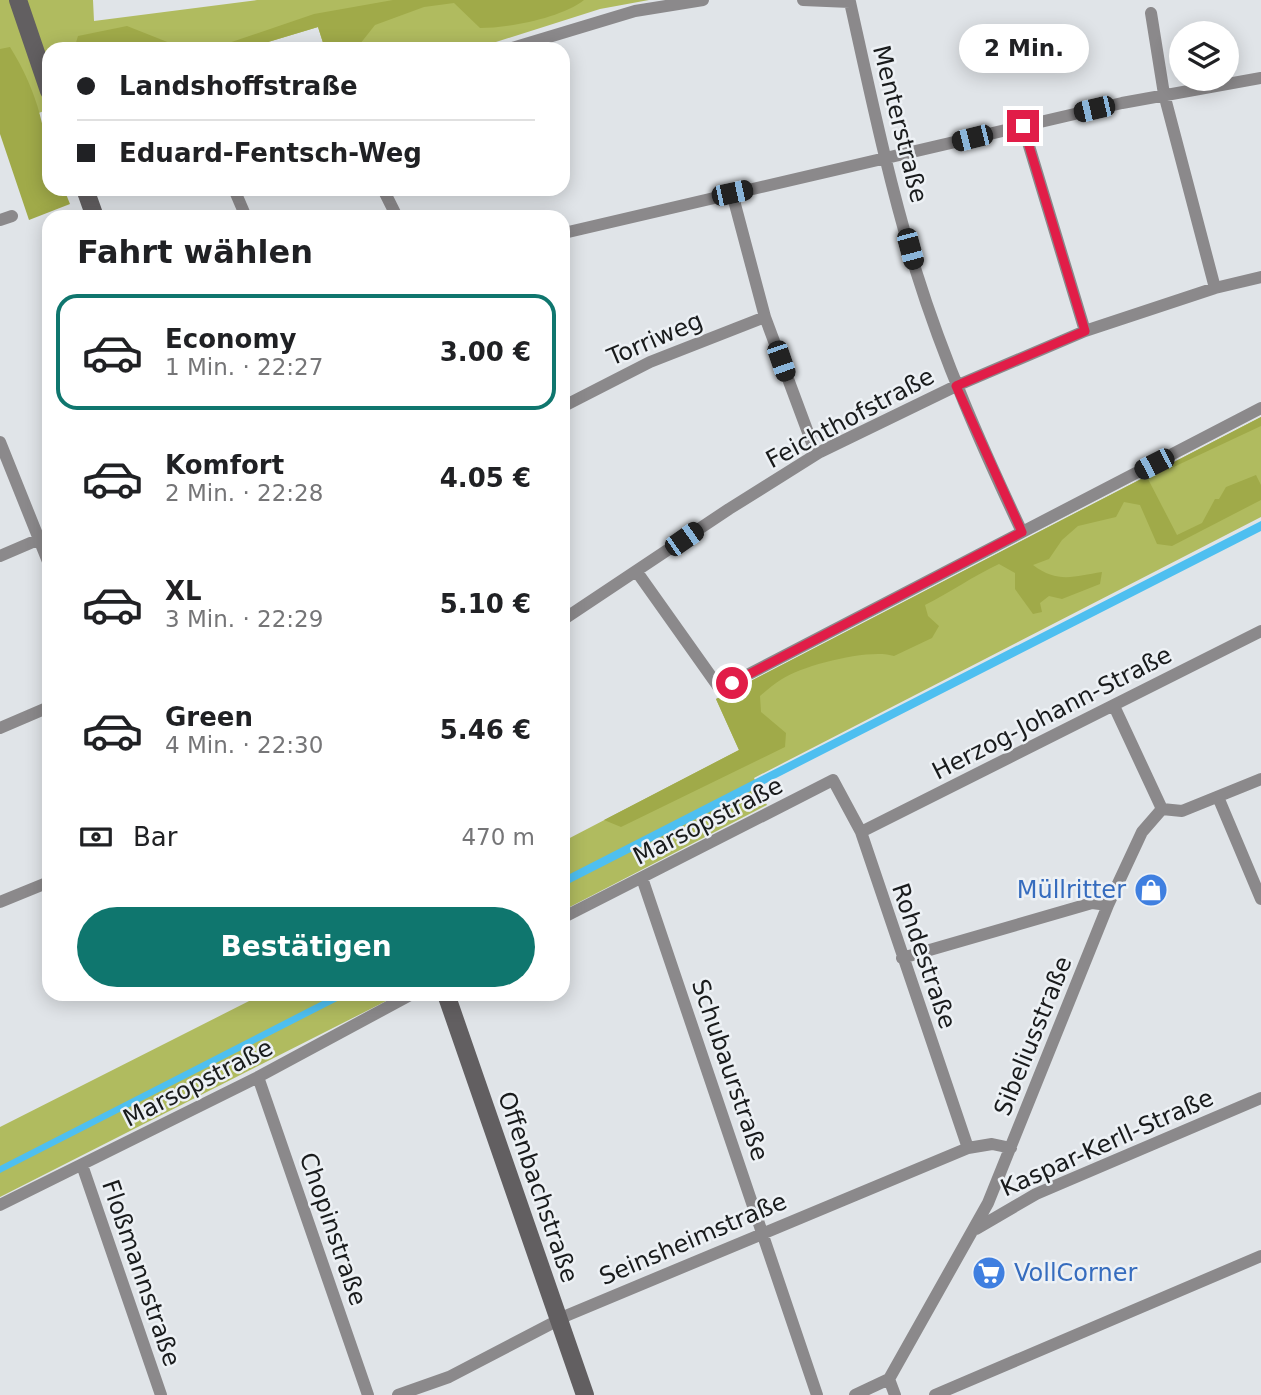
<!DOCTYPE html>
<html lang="de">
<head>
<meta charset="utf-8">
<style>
  :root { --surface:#fff; --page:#f2f2f2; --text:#202124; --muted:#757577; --line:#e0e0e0; --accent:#0f766e }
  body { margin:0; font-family:"DejaVu Sans",sans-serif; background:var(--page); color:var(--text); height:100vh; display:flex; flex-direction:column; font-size:26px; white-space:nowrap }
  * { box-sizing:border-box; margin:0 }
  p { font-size:23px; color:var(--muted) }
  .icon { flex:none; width:38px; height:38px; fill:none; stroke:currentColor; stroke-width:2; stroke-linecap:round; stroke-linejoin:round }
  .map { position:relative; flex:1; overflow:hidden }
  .panel { position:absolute; left:42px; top:210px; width:528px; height:791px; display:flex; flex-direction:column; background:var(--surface); border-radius:21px; box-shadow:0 4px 18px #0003 }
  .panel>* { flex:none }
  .guide { position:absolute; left:42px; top:42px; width:528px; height:154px; border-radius:21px; box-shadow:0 4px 18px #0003; display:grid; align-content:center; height:154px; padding:0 35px; background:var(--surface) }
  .buttons { position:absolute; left:1169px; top:21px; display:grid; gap:14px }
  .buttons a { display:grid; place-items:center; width:70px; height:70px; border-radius:50%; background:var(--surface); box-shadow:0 4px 18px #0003; font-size:35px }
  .end { position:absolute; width:32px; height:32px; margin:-16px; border:9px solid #e11d48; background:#fff; box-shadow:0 0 0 4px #fff }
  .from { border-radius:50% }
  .bubble { position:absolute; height:49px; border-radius:24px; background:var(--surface); box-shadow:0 4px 18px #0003; font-size:23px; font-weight:700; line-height:49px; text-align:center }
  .car { position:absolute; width:21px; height:42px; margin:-21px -10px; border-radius:9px; box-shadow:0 0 5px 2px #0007; background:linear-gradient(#222 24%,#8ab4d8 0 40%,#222 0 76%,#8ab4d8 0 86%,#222 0) }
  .guide b { display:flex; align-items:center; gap:24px; height:66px; font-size:26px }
  .guide b+b { border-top:2px solid var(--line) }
  .guide i { width:18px; height:18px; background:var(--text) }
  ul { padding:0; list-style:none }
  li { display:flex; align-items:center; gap:21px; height:116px; margin:0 14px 10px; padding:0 21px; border:4px solid transparent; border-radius:21px }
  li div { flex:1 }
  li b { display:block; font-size:26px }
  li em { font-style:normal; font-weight:700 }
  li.on { border-color:var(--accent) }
  li>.icon { width:63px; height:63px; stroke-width:1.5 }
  h2 { padding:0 35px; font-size:32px; line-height:84px }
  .pay { display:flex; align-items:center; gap:18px; height:77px; padding:0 35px; font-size:26px }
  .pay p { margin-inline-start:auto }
  .cta { display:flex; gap:14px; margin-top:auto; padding:14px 35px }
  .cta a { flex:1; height:80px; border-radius:42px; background:var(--accent); color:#fff; font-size:28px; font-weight:700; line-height:80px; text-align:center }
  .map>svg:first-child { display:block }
</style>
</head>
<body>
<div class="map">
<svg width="1261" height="1395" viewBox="0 0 1261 1395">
  <rect width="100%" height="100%" fill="#e0e4e8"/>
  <path fill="#b0bb5f" d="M 0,0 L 93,0 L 94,21 L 257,0 L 649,0 L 600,9 L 474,49 L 325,49 L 318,27 L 245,49 L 49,49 L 49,109 L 0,128 Z
    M 1261,417 L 1261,517 L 754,778 L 767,805 L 564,910 L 564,841 L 739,750 L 716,699 Z
    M 263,994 L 400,994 L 0,1197 L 0,1127 Z"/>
  <path fill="#a0aa49" d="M 393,0 L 584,0 C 561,18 509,28 480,28 L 454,3 L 424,7 L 375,25 L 356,49 L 325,49 L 318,27 L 245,49 L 211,49 L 314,14 Z
    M 127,26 L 185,49 L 74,49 L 78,36 Z
    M 10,47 C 38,92 49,136 49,189 L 64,189 L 70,204 L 29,220 L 0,134 L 0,49 Z
    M 1261,417 L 1261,426 L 1148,479 L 1177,535 L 1202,523 L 1215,499 L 1219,499 L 1226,487 L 1256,475 L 1261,485 L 1261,500 L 1172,546 L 1157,544 L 1140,505 L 1124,502 L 1116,517 L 1078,526 L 1062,540 L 1049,559 L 1033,565 C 1058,584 1075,576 1102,572 L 1100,584 L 1062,599 L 1049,596 L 1040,603 L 1042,612 L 1033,614 L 1015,589 L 1015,573 L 999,564 C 973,576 951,592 925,605 L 928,616 L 939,626 L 932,638 L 894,656 C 871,648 803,665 782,679 C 774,684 767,690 760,696 L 761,712 L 786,733 L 785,747 L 621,827 L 604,820 L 739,750 L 716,699 Z"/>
  <path fill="#4ebff0" d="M 1261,521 L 1261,531 L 564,886 L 564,877 Z
    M 336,994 L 351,994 L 0,1173 L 0,1166 Z"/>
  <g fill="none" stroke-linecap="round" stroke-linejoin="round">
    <path stroke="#8b898b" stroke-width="12" d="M 803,0 L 850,2 C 870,92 889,183 916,271 C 944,361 982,447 1022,532
      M 1151,13 L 1164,94 L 1215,288
      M 509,49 L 635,11 L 703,0
      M 1023,126 L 1085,331
      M 234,189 L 246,217
      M 383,189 L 397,217
      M 732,193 L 765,317 L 816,454
      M 0,220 L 12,216
      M 564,233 L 1122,103 L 1261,78
      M 564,406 L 650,362 L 765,317
      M 0,442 L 49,564
      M 0,556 L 49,535
      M 637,572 L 720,689 L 1261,408
      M 564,619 L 729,509 L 820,452 L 956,386 L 1085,331 L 1215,288 L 1261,277
      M 1114,706 L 1162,809
      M 0,728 L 49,707
      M 1218,797 L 1261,899
      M 1162,809 L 1182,811 L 1261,779
      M 861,832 L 1261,631
      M 642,878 L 817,1395
      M 0,902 L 49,882
      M 564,917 L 833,780 L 861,832 L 968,1148
      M 902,958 L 1092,903 L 1108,905
      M 258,1077 L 368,1395
      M 82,1165 L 161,1395
      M 0,1205 L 258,1077 L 412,994
      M 976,1229 L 1036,1194 L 1261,1098
      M 889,1379 L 988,1203 L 1108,905 L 1142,832 L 1162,809
      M 889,1379 L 895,1395
      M 398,1395 L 449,1377 L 568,1315 L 968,1148 L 992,1144 L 1011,1148
      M 855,1395 L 889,1379
      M 935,1395 L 1261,1256"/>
    <path stroke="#625f61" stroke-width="18" d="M 18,0 L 49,91
      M 85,189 L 95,217
      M 446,994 L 585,1395"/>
  </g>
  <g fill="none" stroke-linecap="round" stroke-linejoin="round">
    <path stroke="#e11d48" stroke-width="9" d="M 732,683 L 1022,532 L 956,386 L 1085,331 L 1023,126"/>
  </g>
  <defs>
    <symbol id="shop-disc" viewBox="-11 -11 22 22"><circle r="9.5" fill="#3f7fe0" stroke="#edf1f5"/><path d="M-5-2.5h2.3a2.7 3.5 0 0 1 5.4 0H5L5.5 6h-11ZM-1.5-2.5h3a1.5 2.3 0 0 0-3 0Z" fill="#fff"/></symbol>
    <symbol id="supermarket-disc" viewBox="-11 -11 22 22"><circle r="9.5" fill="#3f7fe0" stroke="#edf1f5"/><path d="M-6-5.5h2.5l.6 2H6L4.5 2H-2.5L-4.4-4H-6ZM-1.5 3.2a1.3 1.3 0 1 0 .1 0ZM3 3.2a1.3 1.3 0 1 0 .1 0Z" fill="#fff"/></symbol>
  </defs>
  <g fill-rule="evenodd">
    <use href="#shop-disc" x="1132" y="871" width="38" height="38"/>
    <use href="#supermarket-disc" x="970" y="1254" width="38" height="38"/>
  </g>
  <g text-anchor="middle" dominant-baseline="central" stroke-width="5" stroke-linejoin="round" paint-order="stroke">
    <g font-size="24" fill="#191b1c" stroke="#edf1f5">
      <text transform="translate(900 124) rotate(76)">Menterstraße</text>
      <text transform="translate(655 339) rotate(-23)">Torriweg</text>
      <text transform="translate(850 418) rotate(-28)">Feichthofstraße</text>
      <text transform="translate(1052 713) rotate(-27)">Herzog-Johann-Straße</text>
      <text transform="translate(708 821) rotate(-27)">Marsopstraße</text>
      <text transform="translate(924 956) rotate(71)">Rohdestraße</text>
      <text transform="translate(1033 1036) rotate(-68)">Sibeliusstraße</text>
      <text transform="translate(730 1070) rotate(71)">Schubaurstraße</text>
      <text transform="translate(198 1083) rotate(-27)">Marsopstraße</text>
      <text transform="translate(1107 1143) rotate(-24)">Kaspar-Kerll-Straße</text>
      <text transform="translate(538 1187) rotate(71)">Offenbachstraße</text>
      <text transform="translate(333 1229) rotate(71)">Chopinstraße</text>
      <text transform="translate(693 1239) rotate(-23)">Seinsheimstraße</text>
      <text transform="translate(141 1273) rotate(71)">Floßmannstraße</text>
    </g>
    <g font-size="24" fill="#366cbe" stroke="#edf1f5" text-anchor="end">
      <text x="1126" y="890">Müllritter</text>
      <text x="1014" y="1273" text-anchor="start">VollCorner</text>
    </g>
  </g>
</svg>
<div class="buttons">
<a><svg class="icon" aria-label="layers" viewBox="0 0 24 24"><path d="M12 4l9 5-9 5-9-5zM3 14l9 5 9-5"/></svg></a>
</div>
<i class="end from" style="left:732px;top:683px"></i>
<i class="end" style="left:1023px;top:126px"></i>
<div class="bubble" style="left:959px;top:24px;width:130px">2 Min.</div>
<i class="car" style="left:1094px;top:109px;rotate:257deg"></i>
<i class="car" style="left:972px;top:138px;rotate:256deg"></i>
<i class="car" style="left:732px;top:193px;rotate:78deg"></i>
<i class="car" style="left:910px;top:249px;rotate:165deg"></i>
<i class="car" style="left:781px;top:361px;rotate:161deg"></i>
<i class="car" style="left:1154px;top:464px;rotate:243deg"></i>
<i class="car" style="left:684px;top:539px;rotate:55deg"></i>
<div class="guide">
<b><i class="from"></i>Landshoffstraße</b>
<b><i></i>Eduard-Fentsch-Weg</b>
</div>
<section class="panel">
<h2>Fahrt wählen</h2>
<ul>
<li class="on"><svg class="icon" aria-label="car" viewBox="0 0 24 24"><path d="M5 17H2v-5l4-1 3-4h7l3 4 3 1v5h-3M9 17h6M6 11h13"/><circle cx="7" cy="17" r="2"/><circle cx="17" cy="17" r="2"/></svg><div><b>Economy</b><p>1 Min. · 22:27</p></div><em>3.00 €</em></li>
<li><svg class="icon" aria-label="car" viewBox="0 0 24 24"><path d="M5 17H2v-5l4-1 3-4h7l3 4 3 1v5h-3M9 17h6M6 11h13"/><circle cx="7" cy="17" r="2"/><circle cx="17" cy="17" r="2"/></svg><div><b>Komfort</b><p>2 Min. · 22:28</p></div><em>4.05 €</em></li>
<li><svg class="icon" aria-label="car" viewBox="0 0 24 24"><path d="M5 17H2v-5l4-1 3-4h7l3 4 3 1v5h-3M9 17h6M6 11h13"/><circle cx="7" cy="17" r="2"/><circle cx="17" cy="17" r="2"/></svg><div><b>XL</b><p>3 Min. · 22:29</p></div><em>5.10 €</em></li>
<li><svg class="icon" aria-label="car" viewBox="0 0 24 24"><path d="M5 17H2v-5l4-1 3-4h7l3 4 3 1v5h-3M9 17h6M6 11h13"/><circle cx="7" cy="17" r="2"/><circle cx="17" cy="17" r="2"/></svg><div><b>Green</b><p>4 Min. · 22:30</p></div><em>5.46 €</em></li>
</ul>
<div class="pay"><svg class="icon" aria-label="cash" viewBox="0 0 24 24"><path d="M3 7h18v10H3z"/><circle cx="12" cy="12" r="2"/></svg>Bar<p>470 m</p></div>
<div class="cta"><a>Bestätigen</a></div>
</section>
</div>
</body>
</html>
